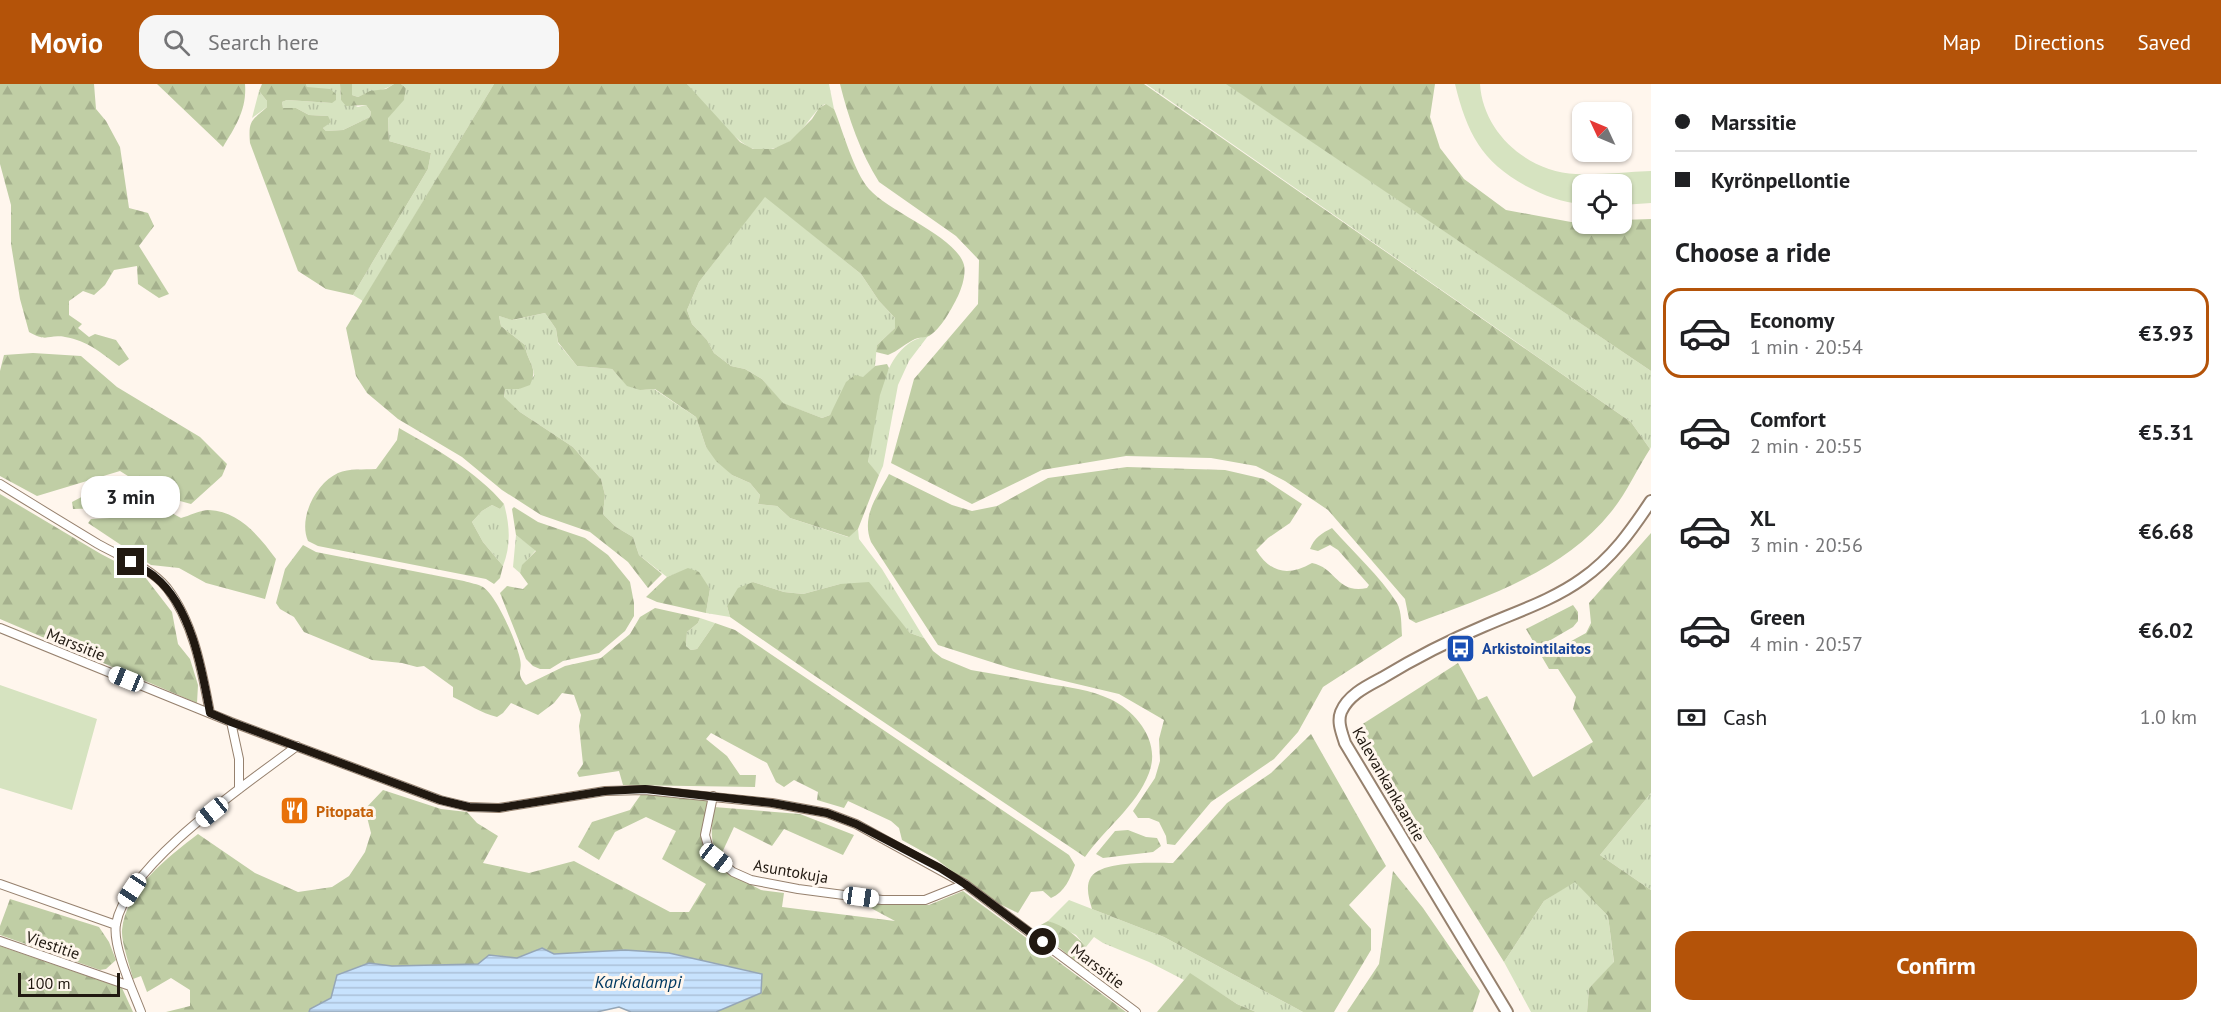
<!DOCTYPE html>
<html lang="en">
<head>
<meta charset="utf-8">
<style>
  :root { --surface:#fff; --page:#f6f6f6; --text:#202124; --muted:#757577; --line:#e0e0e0; --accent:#b45309 }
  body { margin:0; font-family:"PT Sans",sans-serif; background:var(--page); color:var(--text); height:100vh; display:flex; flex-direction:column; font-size:22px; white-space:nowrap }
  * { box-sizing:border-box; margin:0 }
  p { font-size:20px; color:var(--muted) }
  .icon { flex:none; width:33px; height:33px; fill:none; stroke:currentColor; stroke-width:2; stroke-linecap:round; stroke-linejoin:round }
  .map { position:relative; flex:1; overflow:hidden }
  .side { display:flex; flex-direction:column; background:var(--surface); width:570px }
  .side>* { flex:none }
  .banner { display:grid; align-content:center; height:132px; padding:0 24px; background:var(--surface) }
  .needle { width:39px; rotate:314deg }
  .tools { position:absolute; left:1572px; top:18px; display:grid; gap:12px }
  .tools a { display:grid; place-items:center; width:60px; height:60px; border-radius:12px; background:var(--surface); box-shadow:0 2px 4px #0004; font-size:30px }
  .scale { position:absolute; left:18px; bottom:15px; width:102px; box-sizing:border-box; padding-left:6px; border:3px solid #211911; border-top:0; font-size:16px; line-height:21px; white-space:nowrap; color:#211911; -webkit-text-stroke:4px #fff6ed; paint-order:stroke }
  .end { position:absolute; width:27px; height:27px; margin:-14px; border:8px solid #211911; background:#fff; box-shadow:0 0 0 3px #fff }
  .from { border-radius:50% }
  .bubble { position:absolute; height:42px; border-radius:18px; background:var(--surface); box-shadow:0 2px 4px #0004; font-size:20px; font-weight:800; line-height:42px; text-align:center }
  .car { position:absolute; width:18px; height:36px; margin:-18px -9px; border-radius:8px; box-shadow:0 0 4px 2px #0007; background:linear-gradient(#fff 24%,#345 0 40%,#fff 0 76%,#345 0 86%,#fff 0) }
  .banner b { display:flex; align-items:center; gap:21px; height:57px; font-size:22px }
  .banner b+b { border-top:2px solid var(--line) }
  .banner i { width:15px; height:15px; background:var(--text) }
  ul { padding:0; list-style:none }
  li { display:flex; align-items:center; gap:18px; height:90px; margin:0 12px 9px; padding:0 12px; border:3px solid transparent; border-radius:18px }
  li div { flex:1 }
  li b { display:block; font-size:22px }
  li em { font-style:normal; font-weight:800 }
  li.on { border-color:var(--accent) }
  li>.icon { width:54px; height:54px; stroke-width:1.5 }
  h2 { padding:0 24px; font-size:27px; line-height:72px }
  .pay { display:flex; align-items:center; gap:15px; height:66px; padding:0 24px; font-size:22px }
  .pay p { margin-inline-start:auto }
  .button { display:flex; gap:12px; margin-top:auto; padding:12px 24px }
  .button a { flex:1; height:69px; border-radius:18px; background:var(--accent); color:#fff; font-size:24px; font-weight:800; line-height:69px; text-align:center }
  header { display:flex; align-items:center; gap:36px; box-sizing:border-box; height:84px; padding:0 30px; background:var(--accent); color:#fff }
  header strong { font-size:28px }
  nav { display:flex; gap:33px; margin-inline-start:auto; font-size:21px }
  .search { width:420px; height:54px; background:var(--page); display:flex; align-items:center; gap:15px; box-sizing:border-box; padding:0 21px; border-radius:18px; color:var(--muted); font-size:22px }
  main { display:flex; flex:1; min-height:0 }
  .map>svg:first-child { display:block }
</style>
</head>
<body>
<header>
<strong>Movio</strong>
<div class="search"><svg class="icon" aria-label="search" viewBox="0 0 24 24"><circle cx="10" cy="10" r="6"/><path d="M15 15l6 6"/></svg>Search here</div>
<nav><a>Map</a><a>Directions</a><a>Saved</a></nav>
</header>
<main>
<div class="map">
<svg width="1651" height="928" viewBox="0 0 1651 928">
  <defs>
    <pattern id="grass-tufts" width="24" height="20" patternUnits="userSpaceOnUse" patternTransform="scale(1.5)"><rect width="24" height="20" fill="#d6e3c0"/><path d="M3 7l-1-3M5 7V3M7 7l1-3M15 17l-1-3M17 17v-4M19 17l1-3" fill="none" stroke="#b7c2a4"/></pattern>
    <pattern id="forest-firs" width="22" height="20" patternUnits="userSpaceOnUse" patternTransform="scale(1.5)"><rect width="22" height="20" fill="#c0cea5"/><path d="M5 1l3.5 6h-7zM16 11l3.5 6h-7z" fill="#a5b08d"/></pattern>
    <pattern id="water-rules" width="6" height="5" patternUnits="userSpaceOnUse" patternTransform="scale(1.5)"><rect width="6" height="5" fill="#c7e2fd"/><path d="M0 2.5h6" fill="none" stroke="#abc1d8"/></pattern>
  </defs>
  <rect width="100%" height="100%" fill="#fff6ed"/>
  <path fill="url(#grass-tufts)" d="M 306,0 L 340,0 L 341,16 L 358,23 L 366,21 L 371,28 L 370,33 L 343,46 L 326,47 L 323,44 L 326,41 L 328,32 L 309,31 L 296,24 L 283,24 L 282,18 L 287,16 L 332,19 L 307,3 Z
    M 352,0 L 394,0 C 383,8 370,7 358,13 L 352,11 Z
    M 401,0 L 494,0 L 363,217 L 353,211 L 428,85 L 431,69 L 389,57 L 388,33 L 404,15 L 406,4 Z
    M 687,0 L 829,0 L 834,25 L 825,20 C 814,26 803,48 790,57 C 780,64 766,68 754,65 C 739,62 697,14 687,0 Z
    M 1146,0 L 1227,0 L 1651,287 L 1651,363 L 1650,365 L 1631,338 Z
    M 259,7 L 267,17 L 267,23 L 252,34 Z
    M 765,112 L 861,190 L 879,217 L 895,234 L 895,244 L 877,261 L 875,282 L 837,319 L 830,331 L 822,334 L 782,319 L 762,295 L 745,285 L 731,282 L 714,269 L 707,256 L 692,240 L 687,226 L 699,198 Z
    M 545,229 L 556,245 L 558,259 L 577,282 L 612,285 C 627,302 631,307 654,305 L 696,333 L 706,363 L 732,391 L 750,399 L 760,411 L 758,420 L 777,422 L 790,434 L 848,453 L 858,445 L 859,455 L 882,485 L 924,554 L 910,549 L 896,533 L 840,500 L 803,510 L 784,508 L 753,498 L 727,522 L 730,533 L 706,529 L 710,505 L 688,485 L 667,493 L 639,471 L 633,453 L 616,443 L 603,430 L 605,411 L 601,395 L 573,363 L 520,328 L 504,314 L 505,305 L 519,305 L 534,292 C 534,280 526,273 525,261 L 501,242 L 499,232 L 513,236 Z
    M 928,252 L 909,277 L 898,301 L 883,382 L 879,391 L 868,379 C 875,339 878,259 928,252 Z
    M 504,420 C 510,442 511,461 503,482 L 483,458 L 472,438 L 482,427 L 492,421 L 500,425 Z
    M 516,451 L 536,466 L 523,481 L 520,489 L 513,483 Z
    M 700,534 L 715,539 L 697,565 L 691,566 L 686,562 L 687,548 L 698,539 Z
    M 1651,709 L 1651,806 L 1600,771 Z
    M 1575,797 L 1608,832 L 1614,879 L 1589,904 L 1587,928 L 1531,928 L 1504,878 L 1544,817 Z
    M 1069,816 L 1164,853 L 1303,928 L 1256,928 L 1237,920 L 1190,890 L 1184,896 L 1149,878 L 1103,859 L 1094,853 L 1086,863 L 1076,851 L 1048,837 Z"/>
  <path fill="url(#forest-firs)" d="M 0,0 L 94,0 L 96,25 L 106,37 L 120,63 L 129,124 L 148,129 L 154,142 L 139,162 L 169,210 L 159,214 L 138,200 L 137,182 L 114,186 L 105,201 L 94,211 L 83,207 L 69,217 L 69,231 L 82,240 L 78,244 L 89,253 L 95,250 L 116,256 L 129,275 L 119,282 C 100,268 88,257 65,253 C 47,250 48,259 29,248 L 20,215 L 11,160 L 11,121 L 0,80 Z
    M 157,0 L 245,0 C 247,25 236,42 223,63 Z
    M 262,0 L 306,0 L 307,3 L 330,5 L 336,10 L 336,16 L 332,19 L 287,16 L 282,18 L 283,24 L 296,24 L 309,31 L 328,32 L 331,38 L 323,44 L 326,47 L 343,46 L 370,33 L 371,28 L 366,21 L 346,22 L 341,16 L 340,0 L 352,0 L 352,11 L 358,13 L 370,7 L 386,5 L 394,0 L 401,0 L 406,4 L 404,16 L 388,34 L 389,57 L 431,69 L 428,85 L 353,211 L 326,205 L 298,187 L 250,59 C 248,35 252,37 267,23 L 267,17 L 259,7 Z
    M 494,0 L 687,0 L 740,58 L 753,65 L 773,65 L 790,57 L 812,35 L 819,24 L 826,20 L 834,25 C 843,47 854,88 869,105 C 889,128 957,153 964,181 C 966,191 962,203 958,212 C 952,224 941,245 929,252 C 925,254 919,253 915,255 C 906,259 898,267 888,271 L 876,268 L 877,261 L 895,244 L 895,234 L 879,217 L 861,190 L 765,113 L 699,198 L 687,226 L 692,240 L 707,256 L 714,269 L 731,282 L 745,285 L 762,295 L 783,319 L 822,334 L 830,331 L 846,298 L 855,291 L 863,293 L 875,282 L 887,280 L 889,284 L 880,311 L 868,378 L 879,391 L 858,445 L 849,453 L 790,434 L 777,422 L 758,420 L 760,411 L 750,399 L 732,391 L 716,377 L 706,363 L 696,333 L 655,305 L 640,306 L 627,302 L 612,285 L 577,282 L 558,258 L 556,245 L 545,229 L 512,236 L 499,232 L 501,242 L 525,261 C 527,279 539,282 530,301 L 519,305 L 505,305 L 504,313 L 520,328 L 573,363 L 601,395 L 605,411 L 603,430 L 616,443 L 633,453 L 639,471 L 662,490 L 648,504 L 628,478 L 590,448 L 541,431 L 502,406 L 462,373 L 398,335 L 367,309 L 356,292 L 346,244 Z
    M 840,0 L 1144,0 L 1631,338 L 1650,365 C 1637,385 1626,410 1611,428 C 1564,487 1485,514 1416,539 L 1409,535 L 1405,515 L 1328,426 L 1285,397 L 1256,382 L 1211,374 L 1126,372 L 1042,386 L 972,420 L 891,379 L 914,295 L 978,220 L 979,176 L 956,152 L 879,98 C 861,70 848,33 840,0 Z
    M 1226,0 L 1435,0 L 1430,33 L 1440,64 L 1464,95 L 1506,126 L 1571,138 L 1582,138 L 1582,140 L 1622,140 L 1622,136 L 1651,135 L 1651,287 Z
    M 33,269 L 81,272 L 117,303 L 200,353 L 227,380 L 222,392 L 191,420 L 158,411 L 120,387 L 37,412 L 0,392 L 0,287 L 4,271 Z
    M 399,344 C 436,365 476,387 504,420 L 500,425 L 492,421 L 482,427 L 472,438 L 483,458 L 503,482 L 500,494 L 494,500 L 486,495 L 318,462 L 308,457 C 298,434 316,399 338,389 C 349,384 364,386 376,385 L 397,356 Z
    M 1127,383 L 1225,386 L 1264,395 L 1302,420 L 1290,439 L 1268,454 L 1256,466 C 1271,490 1289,492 1312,479 C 1337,484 1336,510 1367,504 L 1369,501 L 1338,466 L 1330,461 L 1318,467 L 1310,465 C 1314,454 1322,449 1332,444 C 1353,468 1380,492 1397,519 C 1402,528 1401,541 1402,552 L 1323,603 L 1298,648 L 1274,675 L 1211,718 L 1175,761 L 1167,760 L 1166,752 L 1159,738 L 1149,734 L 1138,734 L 1133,727 L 1155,694 L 1160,677 L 1159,655 L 1164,636 L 1119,610 L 1010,584 L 938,561 L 871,458 C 861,432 877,413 889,390 L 952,421 L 972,427 L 997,422 L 1048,394 Z
    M 110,398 L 127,401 L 146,414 L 134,423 L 73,425 L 72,418 Z
    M 0,410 L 101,470 L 145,493 L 172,528 L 178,560 L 190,575 L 198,601 L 197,619 L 0,535 Z
    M 514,423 L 538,438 L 585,454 L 608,471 L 630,498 L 634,519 L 634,532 L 625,547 L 599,569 L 563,577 L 550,585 L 540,585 L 533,582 L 526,575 L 500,509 L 507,502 L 523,505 L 528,500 L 520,489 L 522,481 L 536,467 L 516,451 L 512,425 Z
    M 166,426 L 181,434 C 189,432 200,426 209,426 C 239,427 260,453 276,475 L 265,515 L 206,499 L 179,484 L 151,481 L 88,439 L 91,435 L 128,433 Z
    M 1651,449 L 1651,709 L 1600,771 L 1651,806 L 1651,928 L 1587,928 L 1589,904 L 1614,878 L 1608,832 L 1575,798 L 1544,817 L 1504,878 L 1358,643 L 1458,579 L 1478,616 L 1487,612 L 1533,693 L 1593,658 L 1573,625 L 1576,613 L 1558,585 L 1549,585 L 1542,573 L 1586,549 L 1591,539 L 1589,519 Z
    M 303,461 L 316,468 L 464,497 C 470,499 478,500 483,503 C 497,512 517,559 520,575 C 523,588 515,588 526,601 L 565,582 L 601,574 L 630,550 L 640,533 L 655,524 L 700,534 L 698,539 L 687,548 L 686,562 L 691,566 L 697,565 L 715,539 L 735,546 L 1069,771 L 1075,781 C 1070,795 1065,808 1051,814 L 1043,807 L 1031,808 L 1018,829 L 987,814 L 936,775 L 902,756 L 899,744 L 891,737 L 848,717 L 844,724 L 817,716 L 818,708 L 794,696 L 784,703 L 776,698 L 767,679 L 711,649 L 706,655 L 727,672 L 740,691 L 756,691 L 755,703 L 623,701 L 619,687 L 579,693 L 577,689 L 583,680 L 579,642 L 581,631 L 574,611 L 562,609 L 554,619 L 538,631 L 511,619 L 503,629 L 497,633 C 481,629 468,620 453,613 L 453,603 L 424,582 L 417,583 L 402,579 L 372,576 L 304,548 L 294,533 L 280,525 L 276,519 L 285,485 Z
    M 688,484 L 699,488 L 710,505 L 706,529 L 657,518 L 646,513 L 667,493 Z
    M 753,498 L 784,508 L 803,510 L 840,500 L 869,498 L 910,549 L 924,554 L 933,567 L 942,574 L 971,586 C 996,590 1022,595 1048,600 C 1068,603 1091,606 1110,615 C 1137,628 1161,658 1149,689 C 1136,723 1105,744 1085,773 L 812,590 L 730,533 L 727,522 L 738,504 Z
    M 1573,521 L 1578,528 L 1578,537 L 1573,543 L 1537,564 L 1526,545 Z
    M 1311,650 L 1386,782 L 1349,821 L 1371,845 L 1371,866 L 1334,928 L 1303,928 L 1164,853 L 1092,825 C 1089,815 1085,802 1091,793 C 1103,776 1154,779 1173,779 L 1227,719 L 1271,689 Z
    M 383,706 L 441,725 L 467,728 L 477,739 L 498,752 L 483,779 L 529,789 L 574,777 L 670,828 L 689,828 L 706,800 L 662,775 L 676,747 L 646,733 L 615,748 L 599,776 L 578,763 L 592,738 L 630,726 L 642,709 L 708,716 L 702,754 L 708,770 L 733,791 L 761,806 L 784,809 L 782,823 L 895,837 L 856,816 L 883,820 L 929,821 L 963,807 L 1126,928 L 716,928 L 761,909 L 669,869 L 625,866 L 553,870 L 542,864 L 517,874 L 490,871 L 478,880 L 392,882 L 369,879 L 337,891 L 331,914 L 310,925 L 309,928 L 166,928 L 190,922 L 190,906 L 171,894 L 147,908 L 141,892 L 133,895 C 130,882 121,858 122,846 C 126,805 168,773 198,750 L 255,789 L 298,808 L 332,803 L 349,792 L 365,768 L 371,749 L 365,725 Z
    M 714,723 L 800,730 L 854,751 L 843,771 L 784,745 L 772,762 L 734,743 L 720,773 C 708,757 712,741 714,723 Z
    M 1128,746 L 1146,753 L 1157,754 L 1161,762 L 1153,768 L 1103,774 L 1096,770 L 1115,747 Z
    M 1393,787 L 1423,824 L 1480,907 L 1473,928 L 1347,928 L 1379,880 Z
    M 10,815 L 99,843 L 109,858 L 116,876 L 106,885 L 100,886 L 0,851 L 0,842 Z
    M 1048,837 C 1064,842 1075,850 1086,863 L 1079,869 L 1093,883 L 1089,889 L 1042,849 L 1039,842 Z
    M 0,862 L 122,904 L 133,928 L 0,928 Z
    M 1190,889 L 1237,920 L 1256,928 L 1157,928 Z"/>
  <path fill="#d6e3c0" d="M 1455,0 L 1480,0 C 1483,49 1528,88 1576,90 C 1601,91 1626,88 1651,87 L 1651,119 L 1622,121 L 1622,100 L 1582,100 L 1582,120 C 1563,119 1543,111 1526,102 C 1481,77 1467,49 1455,0 Z
    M 0,601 L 97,635 L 72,726 L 0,704 Z"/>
  <path fill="url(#water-rules)" stroke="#95a6b6" stroke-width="1.5" d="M 542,864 L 554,870 L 625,866 L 669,869 L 762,890 L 761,909 L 716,928 L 631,928 L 619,923 L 597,928 L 309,928 L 310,925 L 331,914 L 337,891 L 369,879 L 392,882 L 478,880 L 489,871 L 517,874 Z"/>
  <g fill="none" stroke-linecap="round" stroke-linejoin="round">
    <defs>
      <path id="street" d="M 0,400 C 32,420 65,440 98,460 C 121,473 150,483 167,504 C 194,539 202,587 210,629
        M 0,544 L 231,638 L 440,716 L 469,723 L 499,724 L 605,707 L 645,706 L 772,719 L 827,729 L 856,740 L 965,800 L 1136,928
        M 231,638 L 239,675 L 239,705
        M 713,712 L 705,751 L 709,765 L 716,774 L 733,788 L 751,796 L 798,805 L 882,816 L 925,816 L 965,800
        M 0,800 L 116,841
        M 0,857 L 130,902
        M 141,928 C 133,907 112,862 116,840 C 127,780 248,699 297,662"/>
      <path id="secondary" d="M 1507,928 L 1345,659 C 1342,649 1337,638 1341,628 C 1348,611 1367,602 1382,594 C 1415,574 1448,557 1484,542 C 1516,528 1553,516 1582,495 C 1612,474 1631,447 1651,417"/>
    </defs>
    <use href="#street" stroke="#96816e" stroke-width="10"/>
    <use href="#secondary" stroke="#96816e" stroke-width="14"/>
    <use href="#street" stroke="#fff" stroke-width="8"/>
    <use href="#secondary" stroke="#fff" stroke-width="10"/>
  </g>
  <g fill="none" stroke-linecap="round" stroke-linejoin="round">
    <path stroke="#211911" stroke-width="8" d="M 131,478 C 139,483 148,487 155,493 C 191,522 202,585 210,629 L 231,638 L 440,716 L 469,723 L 499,724 L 605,707 L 645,705 L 772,719 L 827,729 L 856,740 L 940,784 L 965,800 L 1043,858"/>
  </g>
  <defs>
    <symbol id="bus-square" viewBox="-11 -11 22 22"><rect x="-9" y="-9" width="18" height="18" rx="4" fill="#1a4fb4" stroke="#fff6ed"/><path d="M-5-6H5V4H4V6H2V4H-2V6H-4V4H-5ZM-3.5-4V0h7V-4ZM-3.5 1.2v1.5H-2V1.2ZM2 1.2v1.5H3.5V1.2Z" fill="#fff"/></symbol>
    <symbol id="restaurant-square" viewBox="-11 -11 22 22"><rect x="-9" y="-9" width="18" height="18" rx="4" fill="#e8710a" stroke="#fff6ed"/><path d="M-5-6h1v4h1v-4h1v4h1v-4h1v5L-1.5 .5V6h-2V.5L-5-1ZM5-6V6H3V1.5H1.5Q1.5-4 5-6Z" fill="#fff"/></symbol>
  </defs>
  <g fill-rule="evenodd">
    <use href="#bus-square" x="1444" y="548" width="33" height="33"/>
    <use href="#restaurant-square" x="278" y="710" width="33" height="33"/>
  </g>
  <g text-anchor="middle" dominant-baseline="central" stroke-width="6" stroke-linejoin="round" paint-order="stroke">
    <g font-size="16" fill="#211911" stroke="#fff6ed">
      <text transform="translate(76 560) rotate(22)">Marssitie</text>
      <text transform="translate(1389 700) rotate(60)">Kalevankankaantie</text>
      <text transform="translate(791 787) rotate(10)">Asuntokuja</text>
      <text transform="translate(53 861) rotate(19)">Viestitie</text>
      <text transform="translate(1098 882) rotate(37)">Marssitie</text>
    </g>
    <g font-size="16" font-weight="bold" fill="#164399" stroke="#fff6ed" text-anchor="start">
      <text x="1482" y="564">Arkistointilaitos</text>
    </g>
    <g font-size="16" font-weight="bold" fill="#c56008" stroke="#fff6ed" text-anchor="start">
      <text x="316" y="727">Pitopata</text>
    </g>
    <g font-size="18" font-style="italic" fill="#003860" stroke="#fff6ed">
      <text x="638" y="897">Karkialampi</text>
    </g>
  </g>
</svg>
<div class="tools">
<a><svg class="needle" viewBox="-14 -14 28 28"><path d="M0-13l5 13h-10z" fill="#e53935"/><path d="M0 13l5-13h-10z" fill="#757577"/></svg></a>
<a><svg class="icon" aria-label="locate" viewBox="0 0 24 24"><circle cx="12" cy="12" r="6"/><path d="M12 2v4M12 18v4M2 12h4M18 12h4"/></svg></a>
</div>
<div class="scale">100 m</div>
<i class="end from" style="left:1043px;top:858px"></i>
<i class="end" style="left:131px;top:478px"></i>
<div class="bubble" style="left:81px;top:392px;width:99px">3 min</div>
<i class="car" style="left:126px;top:595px;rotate:292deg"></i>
<i class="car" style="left:212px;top:728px;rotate:231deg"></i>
<i class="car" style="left:716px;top:774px;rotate:128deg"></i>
<i class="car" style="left:132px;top:806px;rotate:214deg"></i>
<i class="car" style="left:861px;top:813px;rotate:98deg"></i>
</div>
<section class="side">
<div class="banner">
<b><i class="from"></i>Marssitie</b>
<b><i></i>Kyrönpellontie</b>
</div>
<h2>Choose a ride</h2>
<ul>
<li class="on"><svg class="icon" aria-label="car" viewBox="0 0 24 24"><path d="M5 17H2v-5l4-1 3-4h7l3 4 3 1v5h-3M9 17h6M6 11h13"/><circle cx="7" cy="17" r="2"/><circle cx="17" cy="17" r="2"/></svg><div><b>Economy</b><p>1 min · 20:54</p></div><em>€3.93</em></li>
<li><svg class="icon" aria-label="car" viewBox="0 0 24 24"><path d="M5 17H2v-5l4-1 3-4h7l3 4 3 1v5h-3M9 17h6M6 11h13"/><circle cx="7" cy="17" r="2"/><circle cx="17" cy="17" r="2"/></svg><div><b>Comfort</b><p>2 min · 20:55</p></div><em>€5.31</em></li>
<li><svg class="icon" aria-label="car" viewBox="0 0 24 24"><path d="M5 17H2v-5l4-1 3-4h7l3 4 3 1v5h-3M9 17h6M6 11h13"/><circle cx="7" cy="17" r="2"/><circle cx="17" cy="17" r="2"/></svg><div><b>XL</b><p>3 min · 20:56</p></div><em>€6.68</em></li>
<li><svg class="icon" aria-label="car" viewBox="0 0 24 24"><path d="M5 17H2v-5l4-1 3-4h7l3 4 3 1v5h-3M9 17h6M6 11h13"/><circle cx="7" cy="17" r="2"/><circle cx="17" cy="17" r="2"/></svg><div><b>Green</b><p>4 min · 20:57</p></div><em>€6.02</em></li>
</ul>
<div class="pay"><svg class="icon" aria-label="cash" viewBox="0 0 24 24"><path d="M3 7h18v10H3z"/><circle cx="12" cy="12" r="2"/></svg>Cash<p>1.0 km</p></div>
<div class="button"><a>Confirm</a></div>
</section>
</main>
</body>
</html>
